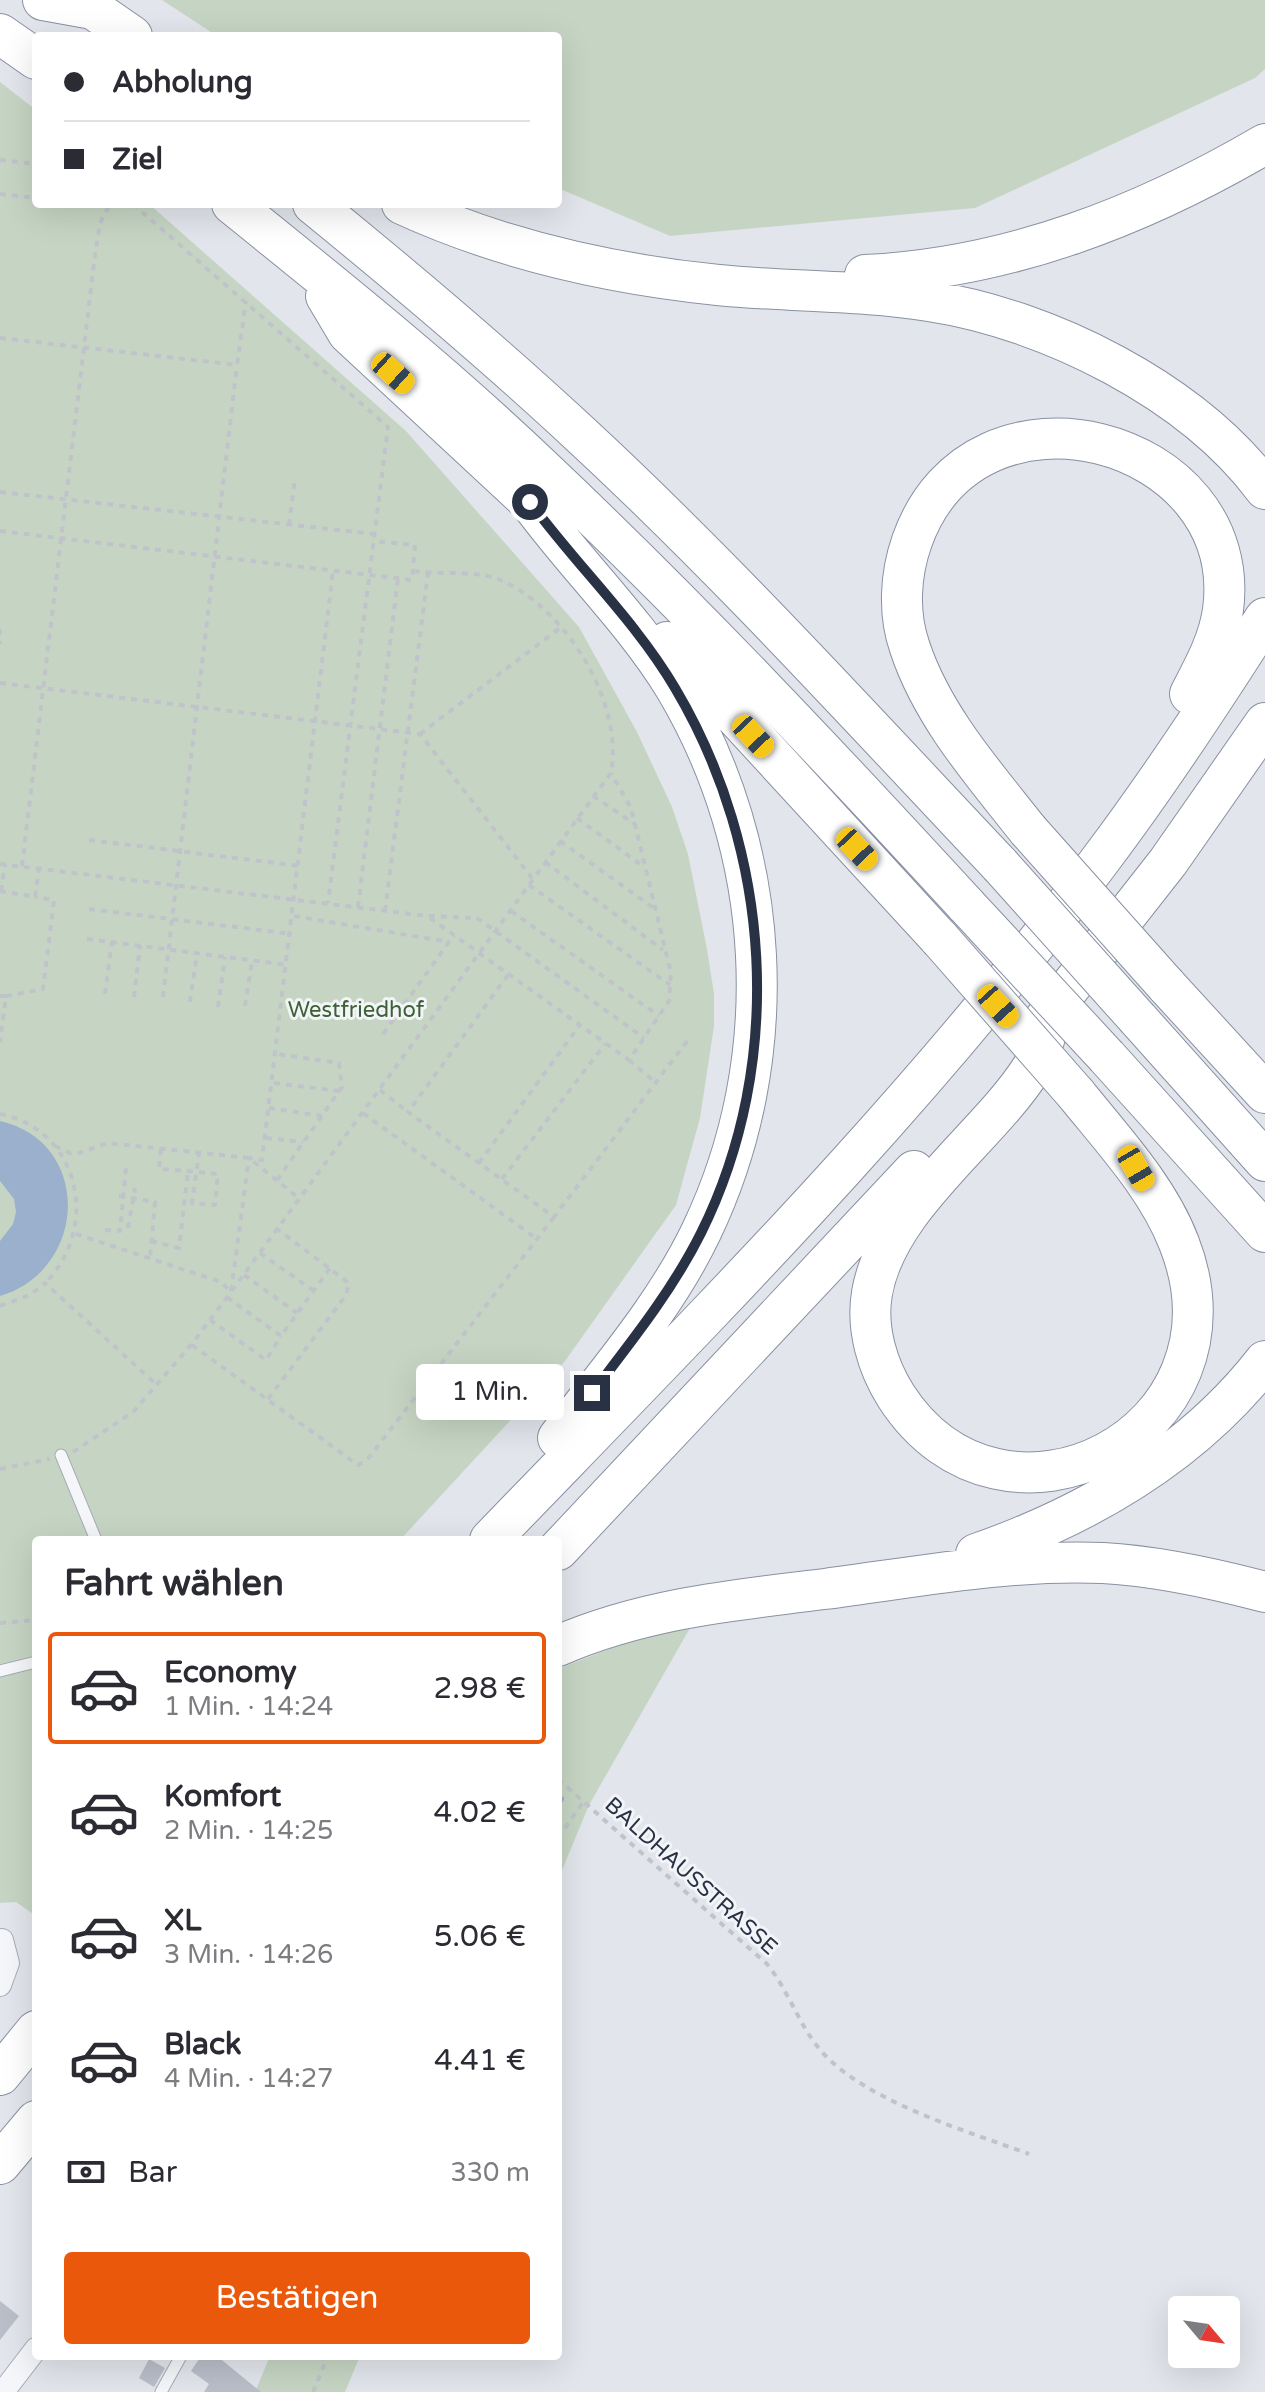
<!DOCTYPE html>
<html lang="de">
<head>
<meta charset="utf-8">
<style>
  :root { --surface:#fff; --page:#f7f7f7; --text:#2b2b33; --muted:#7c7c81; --line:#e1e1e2; --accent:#ea580c }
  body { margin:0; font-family:"Varela Round",sans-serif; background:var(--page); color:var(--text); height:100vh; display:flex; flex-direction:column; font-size:30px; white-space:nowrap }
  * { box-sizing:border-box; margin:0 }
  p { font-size:26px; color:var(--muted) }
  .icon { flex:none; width:44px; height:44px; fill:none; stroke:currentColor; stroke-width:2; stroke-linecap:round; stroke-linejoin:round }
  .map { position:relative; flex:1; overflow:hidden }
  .drawer { position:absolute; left:32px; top:1536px; width:530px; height:824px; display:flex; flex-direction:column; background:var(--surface); border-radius:8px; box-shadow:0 8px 32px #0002 }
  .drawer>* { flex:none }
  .top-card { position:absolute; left:32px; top:32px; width:530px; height:176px; border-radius:8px; box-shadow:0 8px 32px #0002; display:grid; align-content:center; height:176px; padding:0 32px; background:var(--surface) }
  .needle { width:52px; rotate:119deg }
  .tools { position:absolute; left:1168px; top:2296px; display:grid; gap:16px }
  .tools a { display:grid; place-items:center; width:72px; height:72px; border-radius:8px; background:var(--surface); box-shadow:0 8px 32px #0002; font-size:40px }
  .end { position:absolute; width:36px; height:36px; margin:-18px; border:10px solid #293144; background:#fff; box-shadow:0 0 0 4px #fff }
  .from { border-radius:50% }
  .bubble { position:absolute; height:56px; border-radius:8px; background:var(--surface); box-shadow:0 8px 32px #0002; font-size:26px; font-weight:600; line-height:56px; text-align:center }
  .car { position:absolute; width:24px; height:48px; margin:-24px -12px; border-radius:10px; box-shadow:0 0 6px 2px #0007; background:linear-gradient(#f5c518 24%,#345 0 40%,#f5c518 0 76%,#345 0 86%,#f5c518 0) }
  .top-card b { display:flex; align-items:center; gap:28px; height:76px; font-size:30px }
  .top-card b+b { border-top:2px solid var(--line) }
  .top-card i { width:20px; height:20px; background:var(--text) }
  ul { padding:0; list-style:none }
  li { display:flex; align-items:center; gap:24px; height:112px; margin:0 16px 12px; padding:0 16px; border:4px solid transparent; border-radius:8px }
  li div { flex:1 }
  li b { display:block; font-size:30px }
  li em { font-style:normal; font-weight:600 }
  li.active { border-color:var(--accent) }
  li>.icon { width:72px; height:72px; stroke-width:1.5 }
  h2 { padding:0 32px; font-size:36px; line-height:96px }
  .pay { display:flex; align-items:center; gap:20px; height:88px; padding:0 32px; font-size:30px }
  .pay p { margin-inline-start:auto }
  .primary-button { display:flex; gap:16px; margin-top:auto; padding:16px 32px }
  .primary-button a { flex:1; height:92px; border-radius:8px; background:var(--accent); color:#fff; font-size:32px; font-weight:600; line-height:92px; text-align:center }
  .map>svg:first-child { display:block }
</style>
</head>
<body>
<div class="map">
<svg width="1265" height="2392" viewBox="0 0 1265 2392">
  <rect width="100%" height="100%" fill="#e2e5eb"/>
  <path fill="#c6d5c3" d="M 162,0 L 1265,0 L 1265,69 L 1255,78 L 975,208 L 670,236 L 558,188 L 558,36 L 217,36 Z
    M 0,82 L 36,110 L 36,204 L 149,204 L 406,431 L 579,627 L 637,732 L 672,807 L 688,854 L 707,949 L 714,994 L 714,1026 L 700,1118 L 676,1205 L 565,1361 L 400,1540 L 36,1540 L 36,1916 L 16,1902 L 0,1903 Z
    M 698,1614 L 589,1805 L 558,1880 L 558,1669 Z
    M 270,2356 L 360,2356 L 345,2392 L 255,2392 Z"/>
  <path fill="#9bb0cd" d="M 0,1121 C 93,1142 88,1270 0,1296 L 0,1241 L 13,1224 L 16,1212 L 14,1199 L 0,1181 Z"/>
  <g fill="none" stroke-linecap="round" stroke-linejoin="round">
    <path stroke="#9bb0cd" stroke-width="6" d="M 558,1803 L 561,1799"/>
  </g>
  <path fill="#b9bec9" d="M 0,2301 L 19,2316 L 0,2340 Z
    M 201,2356 L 217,2356 L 261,2392 L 204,2392 L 209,2384 L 191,2371 Z
    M 149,2359 L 165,2368 L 154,2387 L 139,2378 Z"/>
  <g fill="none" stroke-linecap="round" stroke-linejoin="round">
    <defs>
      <path id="service" d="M 61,1455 L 96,1540
        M 0,1671 L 36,1662
        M 161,2392 L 181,2356"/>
      <path id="minor" d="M 0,1985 L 8,1963 L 2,1940
        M 3,2392 L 36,2349"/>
      <path id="motorway" d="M 43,0 L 93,9 L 132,36
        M 0,34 L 36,59
        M 232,204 C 339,290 446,376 545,471 C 692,610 830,757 967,906
        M 313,204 C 404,278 493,353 579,433 C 726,569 862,719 1000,865
        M 402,204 C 500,249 610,274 718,285 C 788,292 859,290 929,301 C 1048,319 1192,391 1265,489
        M 865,275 C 1009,268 1142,216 1265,144
        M 326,296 L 348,333 L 547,518
        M 530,502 C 576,565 634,620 675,687 C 773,851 784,1058 702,1230 C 666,1306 608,1372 558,1438
        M 667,642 L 940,939
        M 1028,830 C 984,774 933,717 910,648 C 898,614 900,575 912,541 C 975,363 1246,437 1223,610 C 1219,640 1204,667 1190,694
        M 1166,985 L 1265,1093
        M 1053,1011 C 1047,1029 1042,1052 1032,1068 C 987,1139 887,1206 872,1293 C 866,1328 877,1366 896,1396 C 1003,1562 1254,1433 1179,1243 C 1158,1188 1113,1140 1076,1094
        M 1138,1019 L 1265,1161
        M 1037,1029 L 1168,862 L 1265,723
        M 1107,1057 L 1265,1232
        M 490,1540 C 701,1321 919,1104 1101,859 C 1159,782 1213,700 1265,618
        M 558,1550 L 914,1171
        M 976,1554 C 1088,1515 1191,1456 1265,1361
        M 558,1646 C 643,1609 733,1600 825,1589 C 917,1577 1010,1559 1103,1563 C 1158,1566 1212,1578 1265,1592
        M 0,2075 L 36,2031
        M 0,2164 L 36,2121"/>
    </defs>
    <use href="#service" stroke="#a7abb6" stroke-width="13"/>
    <use href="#minor" stroke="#a7abb6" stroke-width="24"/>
    <use href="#motorway" stroke="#8891a3" stroke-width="42"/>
    <path stroke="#c0c3ca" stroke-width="4" stroke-dasharray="6 6" stroke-linecap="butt" d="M 0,160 L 36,164
      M 0,194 L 36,198
      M 133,204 L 388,427 L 328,903
      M 0,338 L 237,365 L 246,301
      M 0,492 L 374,534
      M 289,525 L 295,478
      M 0,531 L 412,580 L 415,545 L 373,541
      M 0,629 L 0,644
      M 0,683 L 420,734 L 532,878
      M 420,734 L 560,628
      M 593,796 L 635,824
      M 577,818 L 643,866
      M 89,840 L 300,866
      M 560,841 L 655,909
      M 545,862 L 663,950
      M 0,864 L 428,916 L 477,918 L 644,1038
      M 22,866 L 95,255 L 100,223 L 110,204
      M 529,885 L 670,985
      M 0,891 L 35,897 L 39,869
      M 1,891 L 5,864
      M 358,907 L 398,578
      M 89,909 L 292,934
      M 385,911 L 428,573
      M 511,911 L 659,1016
      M 294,916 L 449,942
      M 430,918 L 629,1060 L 669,1001 L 671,973 L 631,808 L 611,773
      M 87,939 L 288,965
      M 508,975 L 408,1112 L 554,1217 L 688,1040
      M 105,994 L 112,942
      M 0,996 L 6,996 L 0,1042
      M 6,996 L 43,989 L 54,900 L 35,897
      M 134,997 L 140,946
      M 163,997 L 237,365
      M 190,1002 L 197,953
      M 245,1006 L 252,961
      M 218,1007 L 225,957
      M 383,1034 L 454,935
      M 629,1060 L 656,1083
      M 274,1083 L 339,1091
      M 380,1090 L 408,1112
      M 269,1108 L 322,1116
      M 363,1113 L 537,1239
      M 0,1114 C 81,1130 100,1229 45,1283
      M 266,1138 L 303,1142
      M 55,1146 L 70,1153 L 79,1153 L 108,1143 L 249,1158 L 300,1199
      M 161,1149 L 159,1169 C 179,1170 199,1172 218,1174 L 215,1205 L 192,1203 L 199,1153
      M 479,1163 L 579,1026
      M 502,1179 L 605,1044
      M 277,1180 L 342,1087 L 339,1063 L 277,1054
      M 119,1196 L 155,1202 L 150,1258
      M 128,1228 L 135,1188
      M 105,1230 L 120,1231 L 126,1168
      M 76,1234 L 221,1282 L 231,1292 L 611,773 C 624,701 565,607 498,579 C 474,570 439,575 413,571
      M 151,1241 L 179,1248 L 188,1171
      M 260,1253 L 314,1291
      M 244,1275 L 297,1313
      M 227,1297 L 281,1336 L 330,1268
      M 0,1306 L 30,1295 L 45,1283 L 158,1386
      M 210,1320 L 266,1360 L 281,1336
      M 192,1345 L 358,1465 L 367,1460 L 554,1217
      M 268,1399 L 346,1295 L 349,1283 L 277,1229
      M 73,1452 L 133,1412 L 191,1345 L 231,1292 L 249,1158 L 262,1160 L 333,571
      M 0,1469 L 50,1459
      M 0,1623 L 36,1620
      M 558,1779 L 767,1964 C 789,1991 799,2026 822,2052 C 867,2102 967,2131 1029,2154
      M 558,1838 L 584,1801
      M 313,2392 L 328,2356"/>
    <use href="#service" stroke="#f5f6f9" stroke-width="11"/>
    <use href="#minor" stroke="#f5f6f9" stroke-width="22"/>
    <use href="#motorway" stroke="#fff" stroke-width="40"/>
    <defs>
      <path id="motorway-bridge" d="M 1028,830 L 1166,985
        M 1000,865 L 1138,1019
        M 967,906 L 1107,1057
        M 940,939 L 1076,1094"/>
    </defs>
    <use href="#motorway-bridge" stroke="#8891a3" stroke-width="42" stroke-linecap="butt"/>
    <use href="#motorway-bridge" stroke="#fff" stroke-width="40"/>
  </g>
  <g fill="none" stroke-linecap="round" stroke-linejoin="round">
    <path stroke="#293144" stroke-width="10" d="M 530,502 C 576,565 635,620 675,688 C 772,851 786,1062 701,1233 C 672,1291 631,1342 592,1393"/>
  </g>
  <g text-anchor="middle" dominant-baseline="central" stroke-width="6" stroke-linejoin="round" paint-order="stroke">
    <g font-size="22" fill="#3b6135" stroke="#f2f4f8">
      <text x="356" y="1010">Westfriedhof</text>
    </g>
    <g font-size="22" fill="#293144" stroke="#f2f4f8">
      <text transform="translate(691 1876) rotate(42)">BALDHAUSSTRASSE</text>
    </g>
  </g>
</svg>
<div class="tools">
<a><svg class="needle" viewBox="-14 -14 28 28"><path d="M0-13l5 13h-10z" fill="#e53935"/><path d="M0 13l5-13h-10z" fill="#7c7c81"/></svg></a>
</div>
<i class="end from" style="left:530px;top:502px"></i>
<i class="end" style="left:592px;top:1393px"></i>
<div class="bubble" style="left:416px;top:1364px;width:148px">1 Min.</div>
<i class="car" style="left:393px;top:373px;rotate:132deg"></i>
<i class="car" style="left:753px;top:736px;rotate:137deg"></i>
<i class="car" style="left:857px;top:849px;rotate:137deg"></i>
<i class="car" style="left:998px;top:1006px;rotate:138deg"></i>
<i class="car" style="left:1136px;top:1168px;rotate:150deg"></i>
<div class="top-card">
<b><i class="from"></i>Abholung</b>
<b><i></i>Ziel</b>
</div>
<section class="drawer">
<h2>Fahrt wählen</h2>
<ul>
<li class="active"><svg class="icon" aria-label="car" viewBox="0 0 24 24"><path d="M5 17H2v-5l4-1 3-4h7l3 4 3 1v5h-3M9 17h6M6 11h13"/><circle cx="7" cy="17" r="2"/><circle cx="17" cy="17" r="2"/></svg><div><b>Economy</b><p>1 Min. · 14:24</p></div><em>2.98 €</em></li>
<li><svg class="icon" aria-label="car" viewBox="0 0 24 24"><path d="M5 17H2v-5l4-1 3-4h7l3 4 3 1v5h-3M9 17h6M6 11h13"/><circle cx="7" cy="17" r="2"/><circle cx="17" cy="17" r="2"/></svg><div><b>Komfort</b><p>2 Min. · 14:25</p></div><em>4.02 €</em></li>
<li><svg class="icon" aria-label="car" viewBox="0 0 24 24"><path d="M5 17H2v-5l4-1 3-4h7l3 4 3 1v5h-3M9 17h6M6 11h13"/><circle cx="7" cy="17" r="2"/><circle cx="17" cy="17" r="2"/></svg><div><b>XL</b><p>3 Min. · 14:26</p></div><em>5.06 €</em></li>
<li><svg class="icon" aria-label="car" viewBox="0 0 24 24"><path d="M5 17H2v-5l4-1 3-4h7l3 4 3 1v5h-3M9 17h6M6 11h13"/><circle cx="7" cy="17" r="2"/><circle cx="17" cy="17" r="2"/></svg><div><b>Black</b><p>4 Min. · 14:27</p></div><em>4.41 €</em></li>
</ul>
<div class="pay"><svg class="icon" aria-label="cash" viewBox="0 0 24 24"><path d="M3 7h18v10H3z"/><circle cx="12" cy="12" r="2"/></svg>Bar<p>330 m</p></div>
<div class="primary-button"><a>Bestätigen</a></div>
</section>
</div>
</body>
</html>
